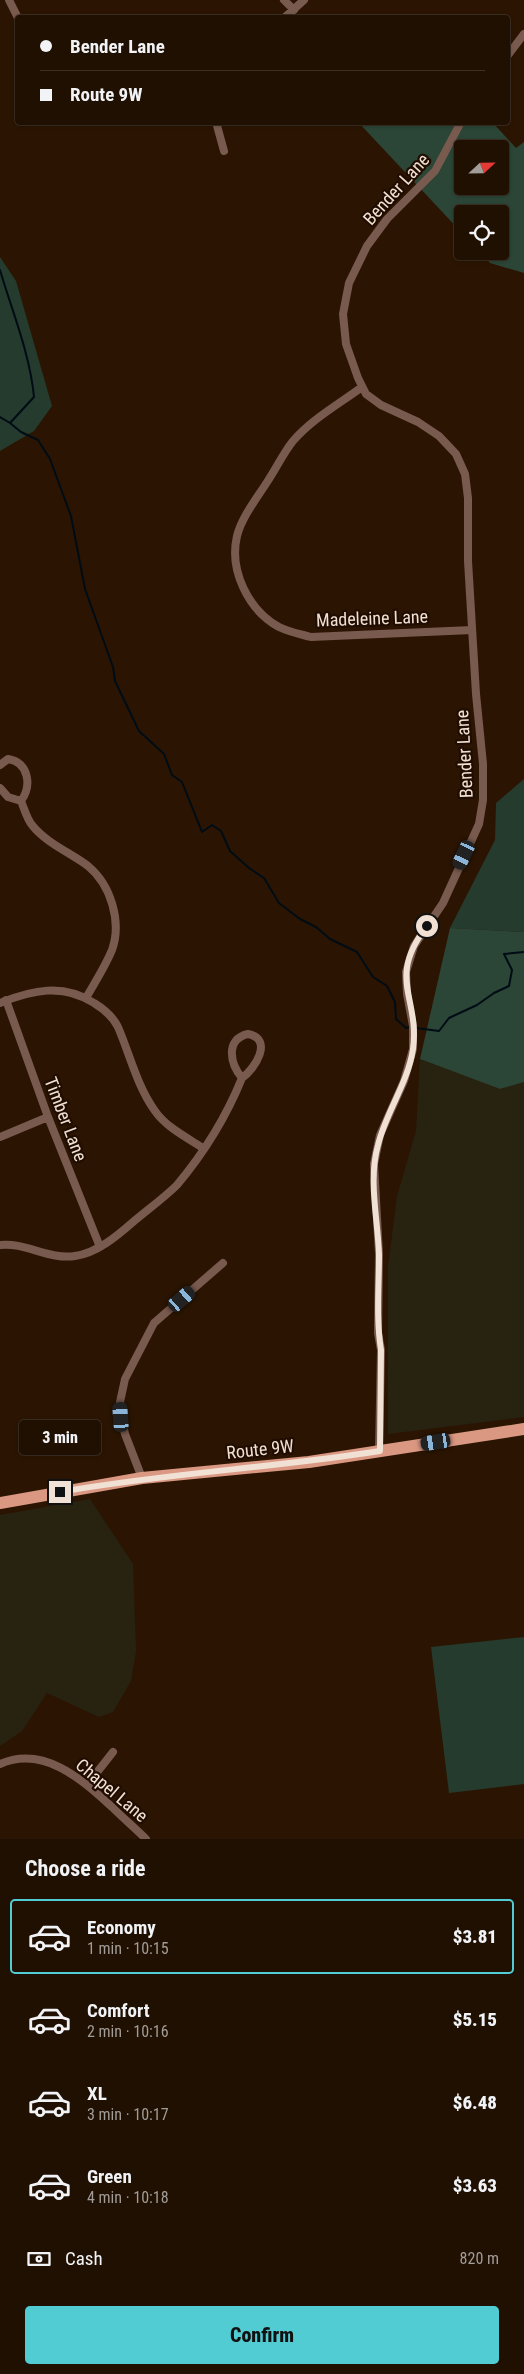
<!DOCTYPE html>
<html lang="en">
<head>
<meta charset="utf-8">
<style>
  :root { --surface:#201002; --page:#28190c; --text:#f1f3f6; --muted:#a29d99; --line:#3d3024; --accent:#51ccd2 }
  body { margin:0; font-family:"Roboto Condensed",sans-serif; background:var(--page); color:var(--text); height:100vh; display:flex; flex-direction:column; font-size:19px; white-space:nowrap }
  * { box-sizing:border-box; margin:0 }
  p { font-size:16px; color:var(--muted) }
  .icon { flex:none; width:28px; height:28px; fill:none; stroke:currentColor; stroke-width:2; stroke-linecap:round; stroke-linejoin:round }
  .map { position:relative; height:1839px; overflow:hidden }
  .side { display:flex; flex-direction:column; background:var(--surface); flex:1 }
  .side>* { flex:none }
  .hud { position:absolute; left:15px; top:15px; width:495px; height:110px; border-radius:5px; box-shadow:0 1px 4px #0004,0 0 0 1px var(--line); display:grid; align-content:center; height:110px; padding:0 25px; background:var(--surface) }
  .needle { width:32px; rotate:68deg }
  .buttons { position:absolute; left:454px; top:140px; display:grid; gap:10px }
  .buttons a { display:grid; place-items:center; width:55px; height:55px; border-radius:5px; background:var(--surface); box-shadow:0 1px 4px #0004,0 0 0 1px var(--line); font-size:25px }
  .end { position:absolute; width:22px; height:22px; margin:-11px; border:6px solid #f1e1d5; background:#111; box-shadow:0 0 0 2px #111 }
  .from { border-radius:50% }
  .bubble { position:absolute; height:35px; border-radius:5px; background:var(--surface); box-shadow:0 1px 4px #0004,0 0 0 1px var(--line); font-size:16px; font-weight:800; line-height:35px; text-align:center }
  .car { position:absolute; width:15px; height:30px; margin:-15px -8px; border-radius:6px; box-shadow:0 0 4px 1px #0007; background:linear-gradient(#222 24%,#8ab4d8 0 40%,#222 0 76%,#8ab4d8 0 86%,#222 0) }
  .hud b { display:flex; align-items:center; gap:18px; height:48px; font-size:19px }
  .hud b+b { border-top:1px solid var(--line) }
  .hud i { width:12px; height:12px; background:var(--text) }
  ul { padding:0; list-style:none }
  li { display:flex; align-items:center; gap:15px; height:75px; margin:0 10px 8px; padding:0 15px; border:2px solid transparent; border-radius:5px }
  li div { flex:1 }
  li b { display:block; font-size:19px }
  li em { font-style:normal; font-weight:800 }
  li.current { border-color:var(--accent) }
  li>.icon { width:45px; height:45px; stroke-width:1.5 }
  h2 { padding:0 25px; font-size:22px; line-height:60px }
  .pay { display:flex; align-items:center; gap:12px; height:55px; padding:0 25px; font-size:19px }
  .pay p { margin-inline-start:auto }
  .button { display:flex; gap:10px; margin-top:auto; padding:10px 25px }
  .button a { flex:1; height:58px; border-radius:5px; background:var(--accent); color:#111; font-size:20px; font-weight:800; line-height:58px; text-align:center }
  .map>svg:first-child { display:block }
</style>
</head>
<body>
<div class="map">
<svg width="524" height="1839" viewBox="0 0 524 1839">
  <rect width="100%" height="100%" fill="#2b1502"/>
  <path fill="#282211" d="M 420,1059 L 500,1089 L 524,1082 L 524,1417 L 388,1434 L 388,1267 L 397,1196 L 416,1131 Z
    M 90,1499 L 133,1564 L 136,1651 L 131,1681 L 113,1712 L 99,1717 L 47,1693 L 22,1731 L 0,1746 L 0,1515 Z"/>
  <path fill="#253b2e" d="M 0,257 L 16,281 L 52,406 L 34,431 L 0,451 Z
    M 524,779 L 524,932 L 450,928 L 495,840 L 496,803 Z
    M 524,1637 L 524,1784 L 449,1793 L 431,1647 Z"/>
  <path fill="#2b4536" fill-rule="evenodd" d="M 359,123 L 493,123 L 516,148 L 524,142 L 524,273 L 490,263 L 479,251 L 500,251 L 500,214 L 462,214 L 462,233 ZM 462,149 L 500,149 L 500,186 L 462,186 Z
    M 450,928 L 524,932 L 524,1082 L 500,1089 L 420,1059 Z"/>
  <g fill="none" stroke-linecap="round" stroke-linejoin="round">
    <path stroke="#000c15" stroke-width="2" d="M 0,270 C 12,311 30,354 34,397 L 10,423 L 21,432 L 38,440 L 50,459 L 71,516 L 85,589 L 113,667 L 115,681 L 139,731 L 164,754 L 172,775 L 182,782 L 202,832 L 212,825 L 221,831 L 230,851 L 249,868 L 264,878 L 279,903 L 300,919 L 316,927 L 330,939 L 357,952 L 373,977 L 387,986 L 395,1002 L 396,1019 L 406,1028 L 410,1027
      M 0,417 L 10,423
      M 416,1028 L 439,1031 L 449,1018 L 477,1005 L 494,993 L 509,986 L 512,970 L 504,954 L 524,952"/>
    <path stroke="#795a4f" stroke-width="8" d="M 9,0 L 18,18
      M 284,0 L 294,10
      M 284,18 L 304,0
      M 508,55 L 524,34
      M 216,122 L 224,151
      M 362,387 C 339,404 312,419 293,441 C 284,452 277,467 269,479 C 258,497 242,516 237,536 C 229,570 248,610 279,627 C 289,632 300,634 311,637 L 472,630
      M 0,765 L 8,759 C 29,762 32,786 21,801 L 8,797 L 0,788
      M 21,801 C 24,808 27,819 32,825 C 46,843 71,853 88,866 C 111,885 122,922 112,950 C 105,967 95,982 86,998
      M 6,1000 L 48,1117 L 100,1247
      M 0,1003 C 32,990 63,983 94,1003 C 104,1009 113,1017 118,1027 C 130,1055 137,1086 155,1111 C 166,1127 186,1137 203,1148
      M 248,1034 C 274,1039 255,1069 242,1078 C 230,1064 225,1039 248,1034 Z
      M 0,1137 L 48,1117
      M 0,1245 C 25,1242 49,1260 75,1256 C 97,1253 117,1236 133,1222 C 147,1210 164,1198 177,1185 C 203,1154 227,1115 242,1078
      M 379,1451 L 381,1350 L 378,1333 L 379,1254 L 374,1164 L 380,1135 L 404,1081 L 413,1049 L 413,1026 L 407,994 L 406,972 L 414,946 L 443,903 L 479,824 L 483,800 L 483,764 L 476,694 L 468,561 L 468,498 L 465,474 L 456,454 L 439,436 L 418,422 L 381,405 L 366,394 L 358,378 L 346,344 L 343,314 L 349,283 L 367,246 L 387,219 L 435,171 L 461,122
      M 142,1478 L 125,1434 L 121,1417 L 120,1402 L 125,1379 L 154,1323 L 223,1263
      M 0,1764 C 44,1745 81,1779 112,1807 C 123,1818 135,1828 146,1839
      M 87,1785 L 113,1752"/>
    <path stroke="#da9883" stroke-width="12" d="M 0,1503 L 142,1478 L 309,1462 L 524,1429"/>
  </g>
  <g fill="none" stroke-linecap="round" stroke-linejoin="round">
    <path stroke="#f1e1d5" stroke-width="6" d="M 60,1492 C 166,1473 273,1468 380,1451 L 381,1350 C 376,1318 379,1287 379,1255 C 378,1219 368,1181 378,1145 C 386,1112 408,1083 413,1049 C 420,997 386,979 427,926"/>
  </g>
  <g text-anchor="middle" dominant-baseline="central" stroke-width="4.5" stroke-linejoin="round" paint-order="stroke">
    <g font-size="18" fill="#f1e1d5" stroke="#210c00">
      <text transform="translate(396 189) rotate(-48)">Bender Lane</text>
      <text transform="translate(372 618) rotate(-2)">Madeleine Lane</text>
      <text transform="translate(464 754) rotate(-93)">Bender Lane</text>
      <text transform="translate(66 1119) rotate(69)">Timber Lane</text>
      <text transform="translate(260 1449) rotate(-6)">Route 9W</text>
      <text transform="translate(112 1790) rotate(40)">Chapel Lane</text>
    </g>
  </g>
</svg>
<div class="buttons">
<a><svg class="needle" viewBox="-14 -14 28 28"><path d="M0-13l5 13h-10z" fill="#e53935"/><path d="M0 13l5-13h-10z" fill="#a29d99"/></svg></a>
<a><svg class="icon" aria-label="locate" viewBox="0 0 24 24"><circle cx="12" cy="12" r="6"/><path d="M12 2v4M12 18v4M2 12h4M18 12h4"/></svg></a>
</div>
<i class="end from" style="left:427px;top:926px"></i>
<i class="end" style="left:60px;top:1492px"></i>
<div class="bubble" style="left:19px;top:1420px;width:82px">3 min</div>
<i class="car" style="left:464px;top:855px;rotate:205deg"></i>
<i class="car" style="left:182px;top:1299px;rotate:49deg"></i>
<i class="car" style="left:121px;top:1417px;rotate:356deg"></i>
<i class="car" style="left:436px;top:1442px;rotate:261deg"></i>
<div class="hud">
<b><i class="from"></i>Bender Lane</b>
<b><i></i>Route 9W</b>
</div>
</div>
<section class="side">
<h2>Choose a ride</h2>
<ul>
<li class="current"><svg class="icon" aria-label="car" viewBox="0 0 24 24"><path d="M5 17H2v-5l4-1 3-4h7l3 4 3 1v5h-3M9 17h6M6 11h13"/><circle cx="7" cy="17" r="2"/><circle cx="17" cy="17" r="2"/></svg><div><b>Economy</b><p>1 min · 10:15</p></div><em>$3.81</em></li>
<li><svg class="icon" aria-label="car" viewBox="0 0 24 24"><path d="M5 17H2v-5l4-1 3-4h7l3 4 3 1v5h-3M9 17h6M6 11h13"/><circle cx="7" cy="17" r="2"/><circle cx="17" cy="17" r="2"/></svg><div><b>Comfort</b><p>2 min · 10:16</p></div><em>$5.15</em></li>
<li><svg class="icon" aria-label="car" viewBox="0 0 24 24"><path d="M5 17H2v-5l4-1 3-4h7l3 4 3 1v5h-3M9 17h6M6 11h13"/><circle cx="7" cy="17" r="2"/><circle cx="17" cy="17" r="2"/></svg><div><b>XL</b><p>3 min · 10:17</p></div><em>$6.48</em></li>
<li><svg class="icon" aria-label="car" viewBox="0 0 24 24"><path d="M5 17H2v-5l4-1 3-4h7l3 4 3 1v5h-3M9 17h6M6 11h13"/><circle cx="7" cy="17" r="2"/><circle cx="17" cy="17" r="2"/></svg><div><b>Green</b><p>4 min · 10:18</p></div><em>$3.63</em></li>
</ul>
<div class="pay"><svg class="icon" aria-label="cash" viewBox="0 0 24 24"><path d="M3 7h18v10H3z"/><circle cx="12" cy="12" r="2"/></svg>Cash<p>820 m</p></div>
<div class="button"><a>Confirm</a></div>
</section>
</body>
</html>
